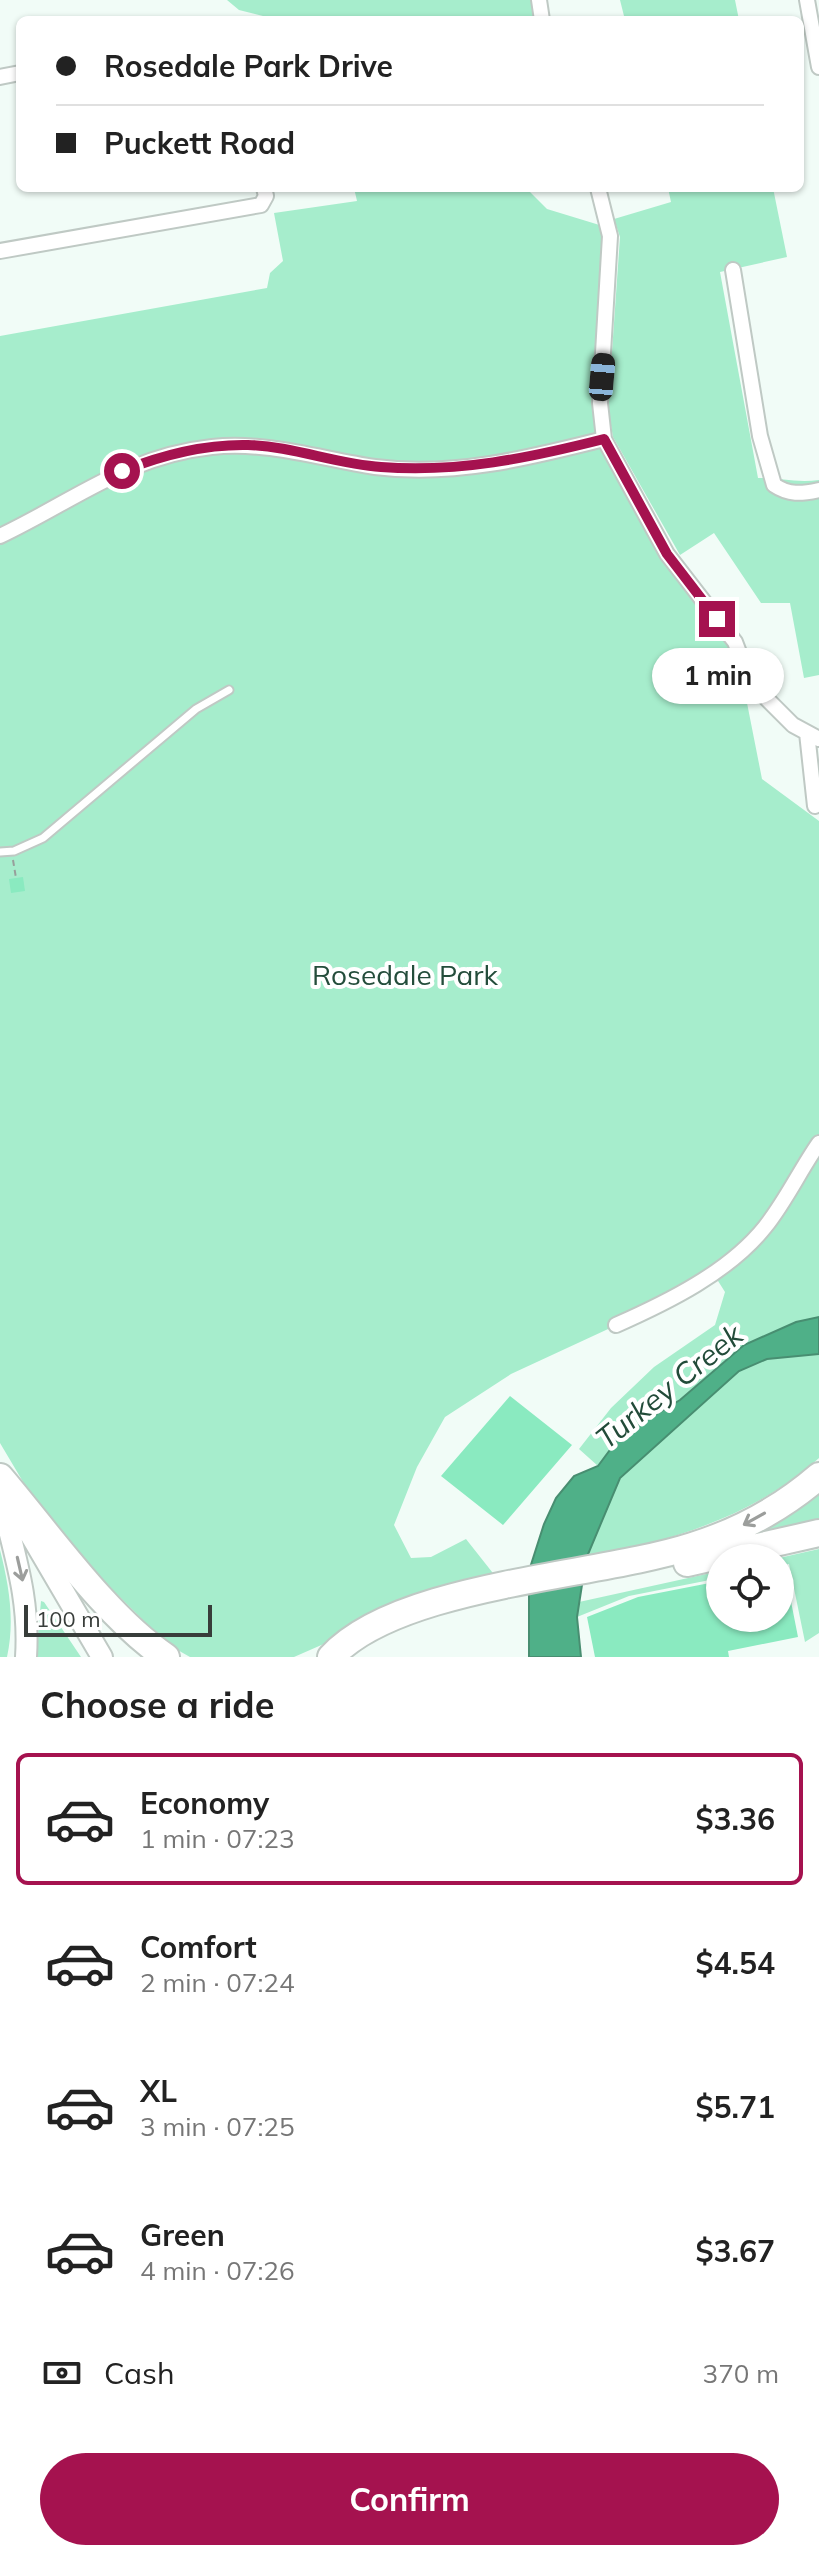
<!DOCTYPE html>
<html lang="en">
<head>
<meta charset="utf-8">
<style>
  :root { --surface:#fff; --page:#f2f2f2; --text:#222; --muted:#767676; --line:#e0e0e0; --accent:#a5124f }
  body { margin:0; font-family:Mulish,sans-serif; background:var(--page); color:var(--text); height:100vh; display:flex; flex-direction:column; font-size:30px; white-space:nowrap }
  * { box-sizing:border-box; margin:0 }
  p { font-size:26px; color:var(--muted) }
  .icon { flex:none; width:44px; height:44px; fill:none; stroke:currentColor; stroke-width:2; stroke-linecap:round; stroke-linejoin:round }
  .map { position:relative; height:1657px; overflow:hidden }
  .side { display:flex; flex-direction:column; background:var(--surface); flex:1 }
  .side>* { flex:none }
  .top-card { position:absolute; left:16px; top:16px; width:788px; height:176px; border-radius:12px; box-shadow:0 2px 6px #0004; display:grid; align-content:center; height:176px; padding:0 40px; background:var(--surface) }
  .controls { position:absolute; left:706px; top:1544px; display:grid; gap:16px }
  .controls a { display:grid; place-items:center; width:88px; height:88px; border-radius:50%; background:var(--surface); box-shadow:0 2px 6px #0004; font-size:40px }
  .scale { position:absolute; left:24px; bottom:20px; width:188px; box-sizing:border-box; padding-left:8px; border:4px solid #383d3a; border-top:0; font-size:22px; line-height:28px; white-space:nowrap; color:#383d3a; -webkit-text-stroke:6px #fff; paint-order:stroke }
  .end { position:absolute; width:36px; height:36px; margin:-18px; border:10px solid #a5124f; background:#fff; box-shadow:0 0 0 4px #fff }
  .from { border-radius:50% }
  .bubble { position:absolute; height:56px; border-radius:28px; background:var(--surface); box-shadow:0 2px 6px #0004; font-size:26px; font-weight:700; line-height:56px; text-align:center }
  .car { position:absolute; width:24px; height:48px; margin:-24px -12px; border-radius:10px; box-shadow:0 0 6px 2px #0007; background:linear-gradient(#222 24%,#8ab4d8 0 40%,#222 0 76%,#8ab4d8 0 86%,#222 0) }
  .top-card b { display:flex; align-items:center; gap:28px; height:76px; font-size:30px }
  .top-card b+b { border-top:2px solid var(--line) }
  .top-card i { width:20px; height:20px; background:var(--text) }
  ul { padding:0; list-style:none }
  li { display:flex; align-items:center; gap:24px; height:132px; margin:0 16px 12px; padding:0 24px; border:4px solid transparent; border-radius:12px }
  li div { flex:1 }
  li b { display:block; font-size:30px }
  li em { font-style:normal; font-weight:700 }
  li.selected { border-color:var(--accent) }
  li>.icon { width:72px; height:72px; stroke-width:1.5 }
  h2 { padding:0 40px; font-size:36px; line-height:96px }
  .pay { display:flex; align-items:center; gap:20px; height:88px; padding:0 40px; font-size:30px }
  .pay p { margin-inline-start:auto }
  .button { display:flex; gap:16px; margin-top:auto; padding:16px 40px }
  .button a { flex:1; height:92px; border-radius:48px; background:var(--accent); color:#fff; font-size:32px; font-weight:700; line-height:92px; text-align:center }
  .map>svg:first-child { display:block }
</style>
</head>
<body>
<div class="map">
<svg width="819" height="1657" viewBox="0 0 819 1657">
  <rect width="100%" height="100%" fill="#f1fcf7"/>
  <path fill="#a6edcc" d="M 227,0 L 533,0 L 538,20 L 279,20 L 239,10 Z
    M 620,0 L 735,0 L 739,20 L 625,20 Z
    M 354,188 L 526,188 L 547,209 L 606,227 L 604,439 L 667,554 L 735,642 L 762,779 L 819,821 L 819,1317 L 796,1322 L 744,1345 L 680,1400 L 621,1435 L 598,1466 L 579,1449 L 611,1408 L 654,1367 L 715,1325 L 725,1292 L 713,1273 L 647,1311 L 511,1374 L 445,1417 L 417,1467 L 394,1525 L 411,1558 L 431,1557 L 466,1539 L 496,1577 L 421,1593 L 342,1636 L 294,1657 L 190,1657 L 167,1644 L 51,1529 L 0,1443 L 0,336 L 267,288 L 270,273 L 283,261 L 274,213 L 357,201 Z
    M 668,188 L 773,188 L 787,257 L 720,272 L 758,478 C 780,478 797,483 819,480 L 819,675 L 804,678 L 790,603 L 761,603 L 714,533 L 680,555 L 613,437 L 608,409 L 620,237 L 614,219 L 671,202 Z
    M 819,1354 L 819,1458 C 752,1518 671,1540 586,1559 L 620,1478 L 645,1453 L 739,1371 L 767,1359 Z
    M 819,1491 L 819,1526 L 739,1540 Z
    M 819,1549 L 819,1633 L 805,1642 L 789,1564 L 780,1566 L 779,1558 Z
    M 0,1550 C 9,1585 15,1621 7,1657 L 0,1657 Z
    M 720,1571 L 720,1578 L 629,1596 L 577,1617 L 579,1602 Z
    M 41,1601 L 44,1602 L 81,1657 L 36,1657 Z"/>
  <path fill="#4fb088" stroke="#488e71" stroke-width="2" d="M 819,1317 L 819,1354 L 767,1359 L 739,1371 L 620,1478 L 586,1559 L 577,1617 L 581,1657 L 529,1657 L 529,1571 L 544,1524 L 556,1498 L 574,1476 L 598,1466 L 621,1435 L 680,1400 L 744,1345 L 796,1322 Z"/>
  <path fill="#8aeac0" d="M 23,877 L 25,891 L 11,893 L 9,879 Z
    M 510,1396 L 572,1445 L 503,1525 L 441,1476 Z
    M 785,1571 L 798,1637 L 728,1651 L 729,1657 L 595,1657 L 587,1617 L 638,1597 L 720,1581 L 720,1618 L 780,1618 L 780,1572 Z"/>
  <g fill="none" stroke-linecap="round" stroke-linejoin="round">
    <defs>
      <path id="lane" d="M 0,852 L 14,851 L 43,838 L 196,709 L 229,690"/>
      <path id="street" d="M 539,0 L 542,20
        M 807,0 L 819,67
        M 0,77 L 20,73
        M 598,188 L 610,236 L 600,403 L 604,439 L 667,554 L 735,642 L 743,663 L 767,699 L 793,725 L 819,739
        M 0,251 L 261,205 L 266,196 L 264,188
        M 733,270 L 760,436 L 774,485 C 789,495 801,494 819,490
        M 0,536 C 74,501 127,456 212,447 C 268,441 321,459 375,467 C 453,477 529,458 604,439
        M 807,733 L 815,806
        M 616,1325 C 668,1302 729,1272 765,1227 C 786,1201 800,1170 819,1143"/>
      <path id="secondary" d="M 0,1493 C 13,1552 30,1595 26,1657
        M 17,1512 L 102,1657"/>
      <path id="highway" d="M 0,1477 C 47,1532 107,1618 166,1657
        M 687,1563 L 819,1533
        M 331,1657 C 398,1584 596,1577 692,1546 C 738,1532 783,1507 819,1476"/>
    </defs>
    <use href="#lane" stroke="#bfc9c4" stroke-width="11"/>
    <use href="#street" stroke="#bfc9c4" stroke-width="18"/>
    <use href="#secondary" stroke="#bfc9c4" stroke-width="24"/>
    <use href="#highway" stroke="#bfc9c4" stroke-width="30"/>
    <path stroke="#979f9b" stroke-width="2" stroke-dasharray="6 4" stroke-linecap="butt" d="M 13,860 L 16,878"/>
    <use href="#lane" stroke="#fff" stroke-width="7"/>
    <use href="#street" stroke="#fff" stroke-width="14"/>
    <use href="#secondary" stroke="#fff" stroke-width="20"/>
    <use href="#highway" stroke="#fff" stroke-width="26"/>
  </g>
  <defs><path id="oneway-shaft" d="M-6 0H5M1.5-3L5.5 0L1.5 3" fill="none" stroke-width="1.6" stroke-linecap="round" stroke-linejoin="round" transform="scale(2)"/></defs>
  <g stroke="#9c9e9c">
    <use href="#oneway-shaft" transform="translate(754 1519) rotate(151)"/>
    <use href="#oneway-shaft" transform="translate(20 1569) rotate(77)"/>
  </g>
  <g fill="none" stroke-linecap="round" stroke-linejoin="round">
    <path stroke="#a5124f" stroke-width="10" d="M 122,471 C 162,455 205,444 248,445 C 292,446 336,464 381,467 C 458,473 529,458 604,439 L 667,554 L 717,619"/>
  </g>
  <g text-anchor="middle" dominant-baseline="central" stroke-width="8" stroke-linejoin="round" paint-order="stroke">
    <g font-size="28" fill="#244d3b" stroke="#fff">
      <text x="405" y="974">Rosedale Park</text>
    </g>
    <g font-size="30" font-style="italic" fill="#224b39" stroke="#fff">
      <text transform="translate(669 1386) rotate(-39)">Turkey Creek</text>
    </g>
  </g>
</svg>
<div class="controls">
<a><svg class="icon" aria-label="locate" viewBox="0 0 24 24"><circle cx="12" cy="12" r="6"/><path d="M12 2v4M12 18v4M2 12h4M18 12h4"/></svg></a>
</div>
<div class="scale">100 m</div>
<i class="end from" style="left:122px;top:471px"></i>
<i class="end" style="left:717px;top:619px"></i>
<div class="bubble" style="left:652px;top:648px;width:132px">1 min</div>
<i class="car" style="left:602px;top:377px;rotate:5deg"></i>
<div class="top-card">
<b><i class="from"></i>Rosedale Park Drive</b>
<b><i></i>Puckett Road</b>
</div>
</div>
<section class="side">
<h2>Choose a ride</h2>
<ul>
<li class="selected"><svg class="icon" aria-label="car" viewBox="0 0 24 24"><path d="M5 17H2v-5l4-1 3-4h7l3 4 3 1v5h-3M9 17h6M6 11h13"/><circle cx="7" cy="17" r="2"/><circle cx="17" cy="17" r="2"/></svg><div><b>Economy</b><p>1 min · 07:23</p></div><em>$3.36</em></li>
<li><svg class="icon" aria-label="car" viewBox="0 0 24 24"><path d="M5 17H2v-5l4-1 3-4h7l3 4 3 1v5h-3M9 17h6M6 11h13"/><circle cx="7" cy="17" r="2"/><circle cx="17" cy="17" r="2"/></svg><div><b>Comfort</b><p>2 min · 07:24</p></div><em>$4.54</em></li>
<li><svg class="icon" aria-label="car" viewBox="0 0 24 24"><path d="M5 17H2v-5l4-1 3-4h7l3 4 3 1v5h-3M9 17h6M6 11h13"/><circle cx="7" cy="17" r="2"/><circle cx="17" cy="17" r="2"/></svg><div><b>XL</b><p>3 min · 07:25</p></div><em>$5.71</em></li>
<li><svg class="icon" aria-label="car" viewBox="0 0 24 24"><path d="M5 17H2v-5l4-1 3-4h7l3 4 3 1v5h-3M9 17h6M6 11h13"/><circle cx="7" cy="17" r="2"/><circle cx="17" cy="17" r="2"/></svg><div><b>Green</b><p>4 min · 07:26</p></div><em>$3.67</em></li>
</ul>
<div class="pay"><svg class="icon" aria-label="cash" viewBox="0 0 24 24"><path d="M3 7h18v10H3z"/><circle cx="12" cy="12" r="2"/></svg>Cash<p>370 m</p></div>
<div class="button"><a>Confirm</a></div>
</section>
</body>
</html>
